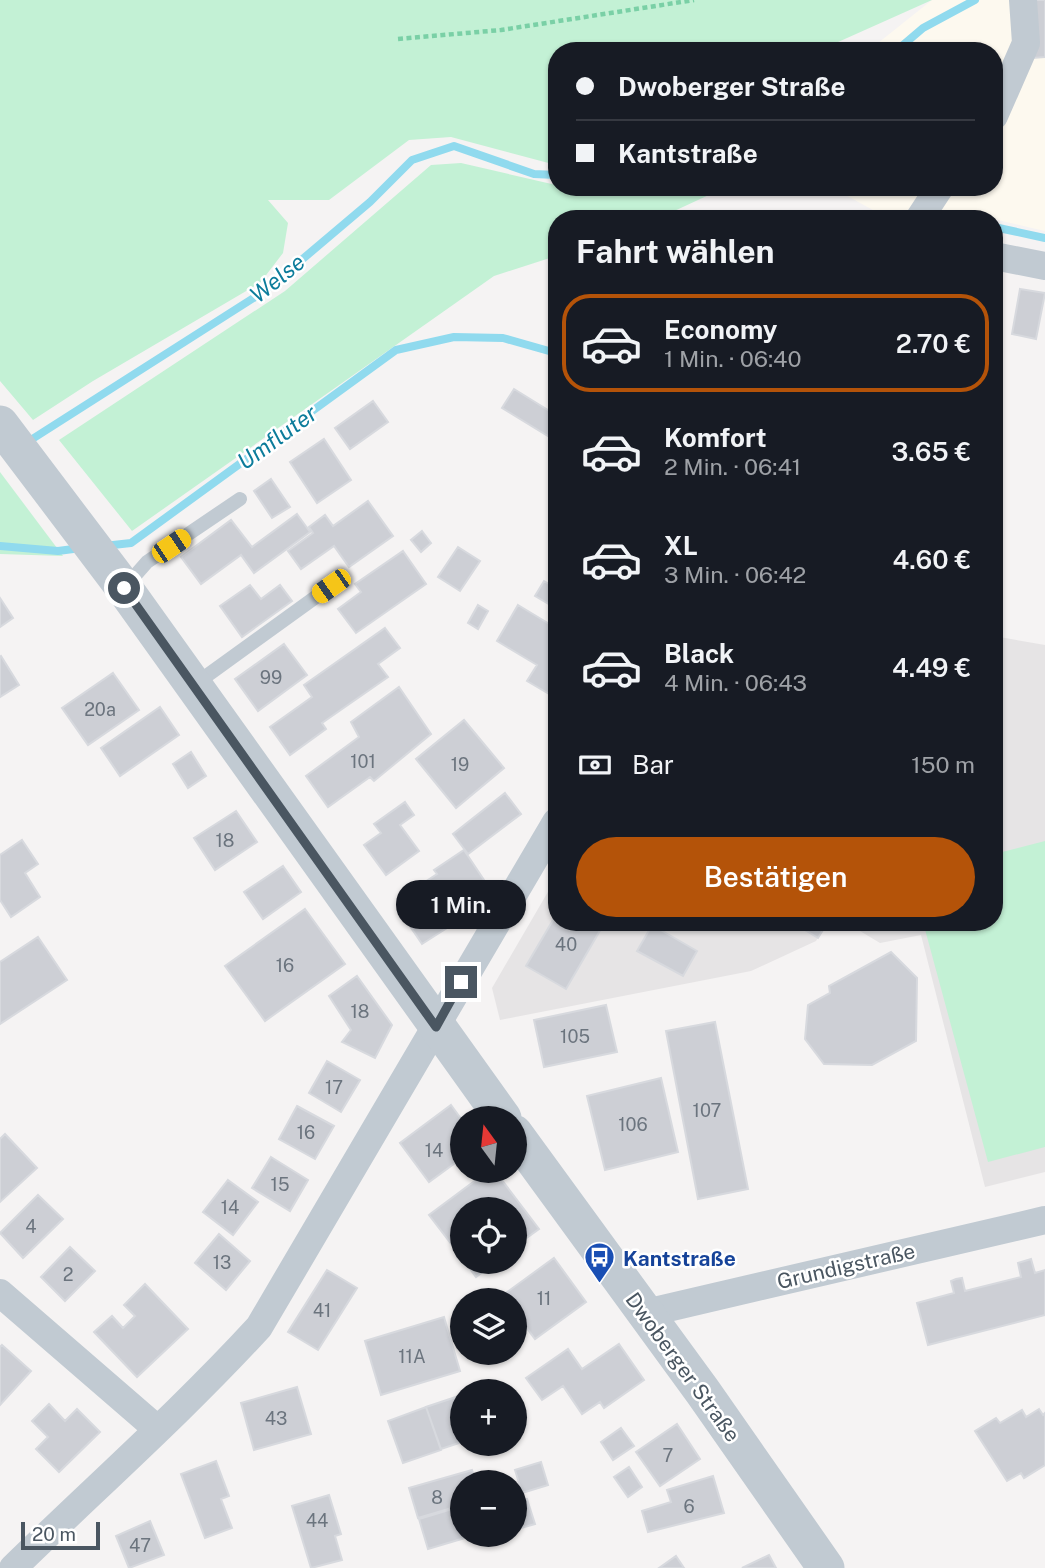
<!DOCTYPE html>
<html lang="de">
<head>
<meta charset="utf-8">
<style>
  :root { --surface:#171b24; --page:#242831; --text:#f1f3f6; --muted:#9ea1a6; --line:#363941; --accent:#b45309 }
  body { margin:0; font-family:"Public Sans",sans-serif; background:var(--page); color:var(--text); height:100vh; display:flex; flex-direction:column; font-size:26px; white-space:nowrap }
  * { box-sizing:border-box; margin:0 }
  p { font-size:23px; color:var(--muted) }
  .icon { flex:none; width:38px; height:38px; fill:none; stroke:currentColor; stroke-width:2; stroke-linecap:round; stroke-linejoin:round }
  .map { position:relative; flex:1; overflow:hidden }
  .side { position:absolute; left:548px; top:210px; width:455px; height:721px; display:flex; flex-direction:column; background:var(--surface); border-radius:28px; box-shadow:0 2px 5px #0004 }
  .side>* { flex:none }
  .guide { position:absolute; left:548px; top:42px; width:455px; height:154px; border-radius:28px; box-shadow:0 2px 5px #0004; display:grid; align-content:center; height:154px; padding:0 28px; background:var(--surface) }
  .needle { width:46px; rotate:345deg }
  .buttons { position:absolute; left:450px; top:1106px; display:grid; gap:14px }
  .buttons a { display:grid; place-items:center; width:77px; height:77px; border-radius:50%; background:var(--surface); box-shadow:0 2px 5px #0004; font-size:35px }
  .scale { position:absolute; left:21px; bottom:18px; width:79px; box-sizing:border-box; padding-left:7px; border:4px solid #4a5661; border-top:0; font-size:19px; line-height:24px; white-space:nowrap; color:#4a5661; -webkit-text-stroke:5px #fff; paint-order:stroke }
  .end { position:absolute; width:32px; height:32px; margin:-16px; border:9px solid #4a5661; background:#fff; box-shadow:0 0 0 4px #fff }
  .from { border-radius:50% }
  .bubble { position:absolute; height:49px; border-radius:24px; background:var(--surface); box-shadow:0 2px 5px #0004; font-size:23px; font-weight:600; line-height:49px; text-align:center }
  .car { position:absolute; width:21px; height:42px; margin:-21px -10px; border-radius:9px; box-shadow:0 0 5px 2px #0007; background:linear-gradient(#f5c518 24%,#345 0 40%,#f5c518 0 76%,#345 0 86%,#f5c518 0) }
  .guide b { display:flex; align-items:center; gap:24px; height:66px; font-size:26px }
  .guide b+b { border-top:2px solid var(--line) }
  .guide i { width:18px; height:18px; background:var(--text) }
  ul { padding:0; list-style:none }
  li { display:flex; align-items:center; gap:21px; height:98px; margin:0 14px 10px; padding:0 14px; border:4px solid transparent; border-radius:28px }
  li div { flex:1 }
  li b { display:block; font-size:26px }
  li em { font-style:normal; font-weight:600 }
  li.active { border-color:var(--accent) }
  li>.icon { width:63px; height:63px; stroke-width:1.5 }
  h2 { padding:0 28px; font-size:32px; line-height:84px }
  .pay { display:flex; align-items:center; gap:18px; height:77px; padding:0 28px; font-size:26px }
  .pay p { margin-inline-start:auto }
  .cta { display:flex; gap:14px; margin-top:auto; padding:14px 28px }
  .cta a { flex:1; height:80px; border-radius:42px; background:var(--accent); color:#fff; font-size:28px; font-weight:600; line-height:80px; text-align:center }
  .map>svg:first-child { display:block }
</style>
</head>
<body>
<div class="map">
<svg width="1045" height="1568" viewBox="0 0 1045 1568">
  <rect width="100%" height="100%" fill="#f5f3f3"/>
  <path fill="#fdf9ef" d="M 932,0 L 1045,0 L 1045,231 L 994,219 L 948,213 L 882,215 L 831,187 L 994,187 L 994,51 L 868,51 Z"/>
  <path fill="#e6e4e5" d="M 994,636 L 1045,645 L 1045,1172 L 985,1187 L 921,935 L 880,943 L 845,922 L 994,922 Z
    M 556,878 L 556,922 L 827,922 L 816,941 L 751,971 L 500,1020 L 492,988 Z"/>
  <path fill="#c3f1d5" d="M 0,0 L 932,0 L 818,51 L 556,51 L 556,165 L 451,137 L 409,140 L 329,200 L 268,200 L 288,223 L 283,253 L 260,283 L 93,381 L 33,420 L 0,381 Z
    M 461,163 L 556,185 L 556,187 L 709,187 L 711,194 L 657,219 L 556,219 L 556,256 L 494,276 L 132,531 L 59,440 L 285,291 L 431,165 Z
    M 0,472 L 63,556 L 0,554 Z
    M 1045,841 L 1045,1147 L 988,1162 L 923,922 L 994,922 L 994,854 Z"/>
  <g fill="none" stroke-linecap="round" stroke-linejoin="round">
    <path stroke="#90daee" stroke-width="8" d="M 896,51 L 923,28 L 975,0
      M 952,218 L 954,219
      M 895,219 L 895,218
      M 994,227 L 1045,238
      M 26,443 L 266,290 L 370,202 L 412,160 L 454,146 L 534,174 L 556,175
      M 0,546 L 58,551 L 81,548
      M 104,546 L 131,543 L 396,350 L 454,337 L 503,338 L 556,353"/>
  </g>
  <path fill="#cdcfd5" stroke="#d7d9de" stroke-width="2" d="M 1031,0 L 1045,0 L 1045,57 L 1033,58 Z
    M 1020,289 L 1045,293 L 1036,339 L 1012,334 Z
    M 514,389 L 556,415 L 556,441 L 502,408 Z
    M 373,401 L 388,422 L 350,449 L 335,428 Z
    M 324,439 L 351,480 L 317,503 L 290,462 Z
    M 271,479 L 290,507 L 272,518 L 254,491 Z
    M 368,501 L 393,536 L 349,567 L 334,546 L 301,569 L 288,551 L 313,533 L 309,527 L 325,515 L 333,526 Z
    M 297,514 L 310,532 L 254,573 L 241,555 L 201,584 L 181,557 L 231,520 L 252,547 Z
    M 422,531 L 431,543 L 421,552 L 411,540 Z
    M 458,547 L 480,561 L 460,591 L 438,577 Z
    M 403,551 L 426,584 L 356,633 L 338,609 L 361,592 L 355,584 Z
    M 544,581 L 556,588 L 552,606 L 535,596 Z
    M 250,585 L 261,599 L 280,585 L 292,601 L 242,637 L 220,606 Z
    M 0,598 L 13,618 L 0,627 Z
    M 478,605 L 488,611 L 478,629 L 468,623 Z
    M 518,605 L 556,628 L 556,698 L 527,681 L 537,665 L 497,641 Z
    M 385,628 L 400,648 L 378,664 L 388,677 L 322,723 L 326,729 L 290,755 L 270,727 L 312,697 L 304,685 Z
    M 284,644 L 307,675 L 258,711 L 235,679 Z
    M 1,656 L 19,685 L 0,697 L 0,657 Z
    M 113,673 L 139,710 L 88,745 L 62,708 Z
    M 399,687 L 431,734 L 374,781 L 370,777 L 328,807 L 306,776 L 359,737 L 351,722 Z
    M 160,707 L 179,735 L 120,776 L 101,748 Z
    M 464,720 L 504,768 L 456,808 L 416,759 Z
    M 191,752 L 206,776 L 188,788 L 173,764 Z
    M 505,793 L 521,814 L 468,854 L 453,834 Z
    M 405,802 L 414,815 L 400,825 L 419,851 L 386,875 L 364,845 L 381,833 L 374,824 Z
    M 236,811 L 257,842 L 215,870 L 194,838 Z
    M 22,840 L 38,864 L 25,873 L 40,897 L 11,917 L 0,900 L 0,855 Z
    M 464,850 L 484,880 L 467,891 L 462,884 L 454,890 L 469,914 L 422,944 L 403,916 L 414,909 L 405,895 L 437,874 L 434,870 Z
    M 283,866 L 301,892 L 263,919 L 244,892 Z
    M 305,909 L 345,964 L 265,1021 L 225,966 Z
    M 556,915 L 556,922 L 605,922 L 566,989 L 526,966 Z
    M 792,922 L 828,922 L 818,938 Z
    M 652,925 L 697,951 L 683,976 L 637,951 Z
    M 38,937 L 67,980 L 0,1024 L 0,962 Z
    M 891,952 L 917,978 L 916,1041 L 872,1065 L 824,1064 L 805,1039 L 808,1005 L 830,993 L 829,986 Z
    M 357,976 L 392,1025 L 375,1058 L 342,1042 L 351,1030 L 329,996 Z
    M 606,1005 L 617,1052 L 544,1067 L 534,1020 Z
    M 715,1022 L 748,1189 L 698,1199 L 666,1031 Z
    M 327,1061 L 360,1080 L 341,1112 L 309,1093 Z
    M 661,1078 L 678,1152 L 605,1170 L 587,1096 Z
    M 451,1105 L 462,1120 L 462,1158 L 429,1182 L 400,1143 Z
    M 297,1106 L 334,1126 L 315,1159 L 279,1139 Z
    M 5,1134 L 37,1168 L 0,1202 L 0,1139 Z
    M 271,1157 L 308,1180 L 290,1211 L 252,1188 Z
    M 488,1171 L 495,1171 L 539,1229 L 514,1247 L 514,1209 L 462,1209 L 462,1258 L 429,1215 Z
    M 228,1180 L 258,1202 L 233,1235 L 203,1212 Z
    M 38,1195 L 63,1219 L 23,1258 L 0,1233 Z
    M 219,1234 L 250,1261 L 226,1290 L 195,1263 Z
    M 70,1247 L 95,1271 L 65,1301 L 41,1277 Z
    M 554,1258 L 586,1302 L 535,1339 L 514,1311 L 514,1300 L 506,1300 L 503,1295 Z
    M 1031,1259 L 1035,1273 L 1045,1270 L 1045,1315 L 928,1345 L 917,1303 L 954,1293 L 951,1281 L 956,1279 L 962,1278 L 965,1291 L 1021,1277 L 1018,1263 Z
    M 465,1262 L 496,1262 L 476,1277 Z
    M 327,1270 L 357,1288 L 318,1350 L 288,1332 Z
    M 145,1284 L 188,1329 L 137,1377 L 94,1332 L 112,1316 L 123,1328 L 135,1316 L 124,1305 Z
    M 444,1317 L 460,1371 L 381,1395 L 365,1341 Z
    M 619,1344 L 644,1380 L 604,1408 L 600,1402 L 582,1414 L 563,1386 L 542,1400 L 526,1378 L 568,1349 L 582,1369 Z
    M 2,1345 L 31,1371 L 0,1405 L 0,1347 Z
    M 297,1387 L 311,1434 L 254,1450 L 241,1403 Z
    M 462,1395 L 462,1442 L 441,1449 L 426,1407 Z
    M 49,1404 L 65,1421 L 77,1409 L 100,1432 L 59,1472 L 36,1449 L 48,1437 L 32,1421 Z
    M 426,1407 L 441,1450 L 403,1463 L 388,1421 Z
    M 1039,1409 L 1043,1415 L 1045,1413 L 1045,1465 L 1024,1478 L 1021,1473 L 1007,1481 L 975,1431 L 996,1418 L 1000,1423 L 1022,1410 L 1026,1417 Z
    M 677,1424 L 700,1459 L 660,1486 L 636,1452 Z
    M 621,1428 L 634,1446 L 613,1460 L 601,1442 Z
    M 216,1461 L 229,1496 L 221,1499 L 232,1528 L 205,1538 L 181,1474 Z
    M 541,1462 L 548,1485 L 522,1493 L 515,1470 Z
    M 629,1467 L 642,1487 L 628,1497 L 614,1477 Z
    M 472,1470 L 476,1482 L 462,1482 L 462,1505 L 418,1518 L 409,1488 Z
    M 713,1476 L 724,1513 L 648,1532 L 642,1511 L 671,1502 L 667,1490 Z
    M 329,1495 L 341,1534 L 335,1536 L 342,1560 L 311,1568 L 292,1506 Z
    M 527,1499 L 535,1524 L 514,1530 L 514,1503 Z
    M 462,1506 L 462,1535 L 475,1535 L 428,1549 L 419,1519 Z
    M 150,1521 L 164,1555 L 129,1568 L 116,1536 Z
    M 769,1555 L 776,1568 L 742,1568 Z
    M 676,1556 L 684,1568 L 659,1568 Z"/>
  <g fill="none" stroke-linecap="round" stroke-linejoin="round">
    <path stroke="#7ad0a6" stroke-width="4.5" stroke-dasharray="5 3.5" stroke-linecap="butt" d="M 398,39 L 501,30 L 694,0"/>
    <path stroke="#c1cad2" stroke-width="14" d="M 125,587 L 147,562 L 240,499
      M 194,685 L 331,586"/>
    <path stroke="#c1cad2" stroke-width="28" d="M 994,116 L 1026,43 L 1023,0
      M 919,219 L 940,187
      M 994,256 L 1045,266
      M 0,1293 L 156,1428
      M 646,1313 L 1045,1220
      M 13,1568 C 95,1488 182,1411 259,1327 L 556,822"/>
    <path stroke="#c1cad2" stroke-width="37" d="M 0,424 L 124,588 L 503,1118
      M 514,1133 L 703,1392 L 826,1568"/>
  </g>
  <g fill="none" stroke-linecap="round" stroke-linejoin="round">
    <path stroke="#4a5661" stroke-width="9" d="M 124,588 L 436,1027 L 461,982"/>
  </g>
  <defs>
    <symbol id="bus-pin" viewBox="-11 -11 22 30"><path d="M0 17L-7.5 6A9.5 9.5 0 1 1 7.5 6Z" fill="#1a4fb4" stroke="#fff"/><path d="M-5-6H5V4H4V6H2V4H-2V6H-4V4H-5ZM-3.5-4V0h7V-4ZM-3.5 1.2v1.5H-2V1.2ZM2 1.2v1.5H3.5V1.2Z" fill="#fff"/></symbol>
  </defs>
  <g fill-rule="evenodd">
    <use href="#bus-pin" x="582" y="1240" width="35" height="47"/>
  </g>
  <g text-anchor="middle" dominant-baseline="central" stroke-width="5" stroke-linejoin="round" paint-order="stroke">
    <g font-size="18" fill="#6b747e">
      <text x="271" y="677">99</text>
      <text x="100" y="709">20a</text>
      <text x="363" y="761">101</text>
      <text x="460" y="764">19</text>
      <text x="225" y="840">18</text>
      <text x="566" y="944">40</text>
      <text x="285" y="965">16</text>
      <text x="360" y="1011">18</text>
      <text x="575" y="1036">105</text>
      <text x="334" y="1087">17</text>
      <text x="707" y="1110">107</text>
      <text x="633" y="1124">106</text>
      <text x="306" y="1132">16</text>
      <text x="434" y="1150">14</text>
      <text x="280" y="1184">15</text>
      <text x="230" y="1207">14</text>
      <text x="31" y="1226">4</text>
      <text x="222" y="1262">13</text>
      <text x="68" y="1274">2</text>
      <text x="544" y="1298">11</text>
      <text x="322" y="1310">41</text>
      <text x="412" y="1356">11A</text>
      <text x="276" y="1418">43</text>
      <text x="668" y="1455">7</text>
      <text x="437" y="1497">8</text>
      <text x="689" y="1506">6</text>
      <text x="317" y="1520">44</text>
      <text x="140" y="1545">47</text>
    </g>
    <g font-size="21" font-weight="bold" fill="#164399" stroke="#fff" text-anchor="start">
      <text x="623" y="1258">Kantstraße</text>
    </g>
    <g font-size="21" fill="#4a5661" stroke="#fff">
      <text transform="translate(846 1266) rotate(-13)">Grundigstraße</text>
      <text transform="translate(683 1367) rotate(54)">Dwoberger Straße</text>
    </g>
    <g font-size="23" font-style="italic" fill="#0c7c9b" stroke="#fff">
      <text transform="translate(277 278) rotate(-39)">Welse</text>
      <text transform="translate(277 437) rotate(-36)">Umfluter</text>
    </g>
  </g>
</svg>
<div class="buttons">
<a><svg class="needle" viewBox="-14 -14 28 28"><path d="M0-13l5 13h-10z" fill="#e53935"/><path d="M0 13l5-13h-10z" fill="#9ea1a6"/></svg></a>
<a><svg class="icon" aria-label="locate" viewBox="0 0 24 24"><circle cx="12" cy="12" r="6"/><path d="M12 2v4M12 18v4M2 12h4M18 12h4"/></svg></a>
<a><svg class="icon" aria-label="layers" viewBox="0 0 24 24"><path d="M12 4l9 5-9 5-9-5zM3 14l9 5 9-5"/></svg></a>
<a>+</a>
<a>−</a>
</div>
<div class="scale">20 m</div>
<i class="end from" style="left:124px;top:588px"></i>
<i class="end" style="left:461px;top:982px"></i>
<div class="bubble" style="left:396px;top:880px;width:130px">1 Min.</div>
<i class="car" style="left:171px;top:546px;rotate:56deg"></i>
<i class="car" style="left:331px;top:586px;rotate:235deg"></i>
<div class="guide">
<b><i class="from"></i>Dwoberger Straße</b>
<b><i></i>Kantstraße</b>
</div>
<section class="side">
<h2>Fahrt wählen</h2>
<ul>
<li class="active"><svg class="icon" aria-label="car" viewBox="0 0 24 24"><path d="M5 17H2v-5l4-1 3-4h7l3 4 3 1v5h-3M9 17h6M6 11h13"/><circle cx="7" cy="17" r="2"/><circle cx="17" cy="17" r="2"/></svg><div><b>Economy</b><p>1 Min. · 06:40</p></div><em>2.70 €</em></li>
<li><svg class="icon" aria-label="car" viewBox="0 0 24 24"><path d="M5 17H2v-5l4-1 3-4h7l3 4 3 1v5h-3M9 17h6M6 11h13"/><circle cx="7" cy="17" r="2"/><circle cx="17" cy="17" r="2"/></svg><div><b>Komfort</b><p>2 Min. · 06:41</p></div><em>3.65 €</em></li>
<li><svg class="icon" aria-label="car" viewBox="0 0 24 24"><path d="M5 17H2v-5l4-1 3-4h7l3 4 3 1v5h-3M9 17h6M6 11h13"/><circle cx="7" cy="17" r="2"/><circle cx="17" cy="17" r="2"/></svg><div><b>XL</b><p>3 Min. · 06:42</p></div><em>4.60 €</em></li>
<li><svg class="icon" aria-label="car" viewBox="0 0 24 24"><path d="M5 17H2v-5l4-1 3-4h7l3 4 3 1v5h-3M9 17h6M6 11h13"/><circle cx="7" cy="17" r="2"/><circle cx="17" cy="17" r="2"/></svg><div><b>Black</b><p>4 Min. · 06:43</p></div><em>4.49 €</em></li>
</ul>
<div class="pay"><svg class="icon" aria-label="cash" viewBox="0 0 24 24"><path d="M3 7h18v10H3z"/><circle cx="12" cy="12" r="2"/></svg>Bar<p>150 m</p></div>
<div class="cta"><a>Bestätigen</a></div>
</section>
</div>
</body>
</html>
